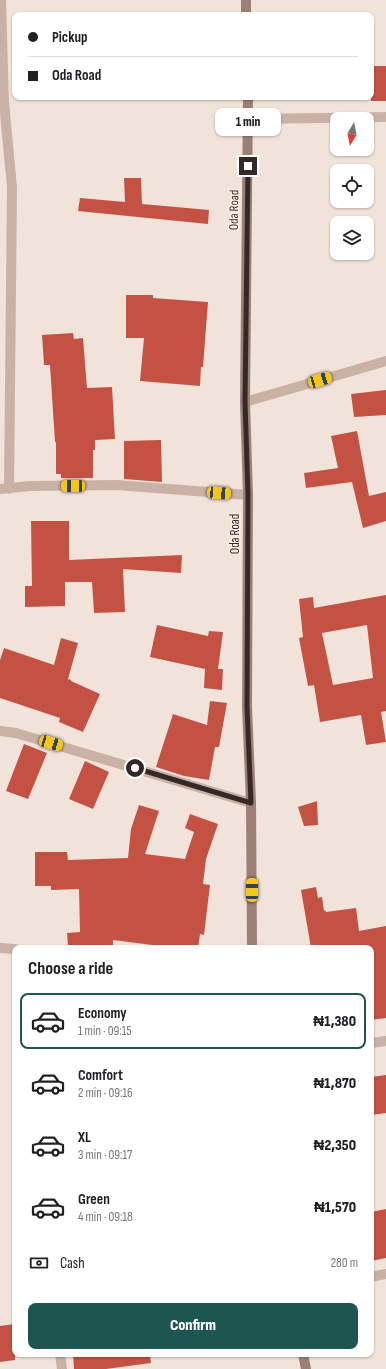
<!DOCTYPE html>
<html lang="en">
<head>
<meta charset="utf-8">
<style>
  :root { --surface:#fff; --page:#f2f2f2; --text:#202124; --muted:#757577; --line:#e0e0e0; --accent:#1d5551 }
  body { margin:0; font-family:"Sofia Sans Condensed",sans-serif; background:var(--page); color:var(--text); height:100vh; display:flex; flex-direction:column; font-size:15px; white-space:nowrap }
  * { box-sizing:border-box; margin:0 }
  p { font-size:13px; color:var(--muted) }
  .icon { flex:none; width:22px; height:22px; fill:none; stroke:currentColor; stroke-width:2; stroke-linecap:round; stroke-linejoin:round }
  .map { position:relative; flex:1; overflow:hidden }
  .sheet { position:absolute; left:12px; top:945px; width:362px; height:412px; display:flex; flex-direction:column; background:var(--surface); border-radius:8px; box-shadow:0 1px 3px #0004 }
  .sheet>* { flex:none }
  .top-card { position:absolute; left:12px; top:12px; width:362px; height:88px; border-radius:8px; box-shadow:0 1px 3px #0004; display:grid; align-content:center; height:88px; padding:0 16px; background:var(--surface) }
  .needle { width:26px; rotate:190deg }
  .buttons { position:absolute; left:330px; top:112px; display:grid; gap:8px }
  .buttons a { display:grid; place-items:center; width:44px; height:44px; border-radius:8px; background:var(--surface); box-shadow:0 1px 3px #0004; font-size:20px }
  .end { position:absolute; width:18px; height:18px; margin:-9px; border:5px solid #352927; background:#fff; box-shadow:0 0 0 2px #fff }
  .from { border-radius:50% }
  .bubble { position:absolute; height:28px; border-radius:8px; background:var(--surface); box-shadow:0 1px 3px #0004; font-size:13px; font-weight:800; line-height:28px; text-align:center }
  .car { position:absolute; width:12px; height:24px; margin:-12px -6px; border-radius:5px; box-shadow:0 0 3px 1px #0007; background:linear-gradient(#f5c518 24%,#345 0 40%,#f5c518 0 76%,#345 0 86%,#f5c518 0) }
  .top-card b { display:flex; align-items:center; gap:14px; height:38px; font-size:15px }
  .top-card b+b { border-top:1px solid var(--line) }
  .top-card i { width:10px; height:10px; background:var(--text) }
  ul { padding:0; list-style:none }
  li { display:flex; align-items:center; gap:12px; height:56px; margin:0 8px 6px; padding:0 8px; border:2px solid transparent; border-radius:8px }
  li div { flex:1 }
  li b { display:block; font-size:15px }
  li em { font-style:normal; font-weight:800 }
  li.on { border-color:var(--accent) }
  li>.icon { width:36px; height:36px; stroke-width:1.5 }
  h2 { padding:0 16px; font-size:18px; line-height:48px }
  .pay { display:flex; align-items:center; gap:10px; height:44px; padding:0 16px; font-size:15px }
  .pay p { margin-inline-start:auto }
  .cta { display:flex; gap:8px; margin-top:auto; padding:8px 16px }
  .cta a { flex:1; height:46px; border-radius:8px; background:var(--accent); color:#fff; font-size:16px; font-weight:800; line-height:46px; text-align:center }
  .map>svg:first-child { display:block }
</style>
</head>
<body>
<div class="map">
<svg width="386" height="1369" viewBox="0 0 386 1369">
  <rect width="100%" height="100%" fill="#f1e3d9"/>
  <path fill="#c45244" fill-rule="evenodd" d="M 371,66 L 386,66 L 386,101 L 371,101 Z
    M 124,178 L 141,178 L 142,204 L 209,210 L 208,224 L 78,211 L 80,198 L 125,202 Z
    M 126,295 L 153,295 L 153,298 L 208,302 L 203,367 L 201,367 L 200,386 L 140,381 L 144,338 L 126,338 Z
    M 73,333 L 74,339 L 83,338 L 87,388 L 112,387 L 115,439 L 95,440 L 95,450 L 93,450 L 93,478 L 61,478 L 61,474 L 56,474 L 56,442 L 55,442 L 50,365 L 44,365 L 42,335 Z
    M 386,390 L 386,415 L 354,417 L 351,394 Z
    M 357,431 L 369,496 L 386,492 L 386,521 L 363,528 L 352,482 L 306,488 L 304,473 L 338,468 L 331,436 Z
    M 161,440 L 162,482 L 124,479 L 124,441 Z
    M 31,521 L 69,521 L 69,560 L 182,555 L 181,573 L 123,569 L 125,612 L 94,613 L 92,582 L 65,582 L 65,606 L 25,607 L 25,586 L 32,586 Z
    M 386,595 L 386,711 L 381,712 L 386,742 L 366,745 L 361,715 L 320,722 L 314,685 L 308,686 L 299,638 L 303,637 L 299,599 L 313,597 L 314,608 ZM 367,625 L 373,678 L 333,685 L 322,633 Z
    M 157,625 L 208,636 L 209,631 L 223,632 L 218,669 L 223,669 L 222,690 L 204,688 L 205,669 L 150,657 Z
    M 61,638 L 78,643 L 68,679 L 71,680 L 71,681 L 100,694 L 83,732 L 59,722 L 60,718 L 0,698 L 0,660 L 4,648 L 54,665 Z
    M 210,701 L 227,703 L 219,747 L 215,747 L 209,780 L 184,776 L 156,767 L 173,714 L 207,725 Z
    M 24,744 L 47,753 L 28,799 L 6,791 Z
    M 85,761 L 109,772 L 93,809 L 69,799 Z
    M 317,801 L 318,825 L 304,826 L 298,807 Z
    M 139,805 L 159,811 L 145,854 L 185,859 L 194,832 L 185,828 L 190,814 L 218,824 L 206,859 L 203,884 L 210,885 L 204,935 L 200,934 L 198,948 L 176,948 L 113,940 L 113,948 L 84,948 L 84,946 L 68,947 L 67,933 L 80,932 L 79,889 L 51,890 L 51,886 L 35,886 L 35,852 L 67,852 L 68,860 L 128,858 L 131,829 Z
    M 316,887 L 318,898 L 322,897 L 324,911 L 325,910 L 326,912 L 356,908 L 359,931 L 386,926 L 386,1018 L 371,1020 L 371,948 L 311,948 L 301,890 Z
    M 386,1075 L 386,1113 L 371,1115 L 371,1077 Z
    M 386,1209 L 386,1258 L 371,1261 L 371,1212 Z
    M 15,1324 L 15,1360 L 0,1362 L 0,1326 Z
    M 73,1354 L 150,1354 L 151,1363 L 106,1369 L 74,1369 Z"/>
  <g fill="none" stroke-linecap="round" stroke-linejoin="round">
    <path stroke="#c9b1a6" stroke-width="10" d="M 1,0 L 4,103 L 12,187 L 9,489
      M 249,119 L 386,117
      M 245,402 L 386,361
      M 0,489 L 30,486 L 116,485 L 248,495
      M 0,731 L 16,733 L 251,803
      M 0,948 L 15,949
      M 371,1043 L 386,1041
      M 371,1277 L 386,1274
      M 60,1354 L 62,1369"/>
    <path stroke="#9c8077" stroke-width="10" d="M 246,0 L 246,15
      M 248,97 L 245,402 L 248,495 L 247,707 L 251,803 L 252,948
      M 303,1354 L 306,1369"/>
  </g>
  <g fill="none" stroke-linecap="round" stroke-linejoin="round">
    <path stroke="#352927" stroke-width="5" d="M 135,768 L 251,803 L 247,707 L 248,495 L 245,402 L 248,166"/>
  </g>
  <g text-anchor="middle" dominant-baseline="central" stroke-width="3" stroke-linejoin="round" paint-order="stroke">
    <g font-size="13" fill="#352927" stroke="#f9ede6">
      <text transform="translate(234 210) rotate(-89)">Oda Road</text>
      <text transform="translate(235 534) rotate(-90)">Oda Road</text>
    </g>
  </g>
</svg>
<div class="buttons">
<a><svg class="needle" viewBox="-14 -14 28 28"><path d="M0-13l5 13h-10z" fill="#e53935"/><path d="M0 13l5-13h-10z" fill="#757577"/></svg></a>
<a><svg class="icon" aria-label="locate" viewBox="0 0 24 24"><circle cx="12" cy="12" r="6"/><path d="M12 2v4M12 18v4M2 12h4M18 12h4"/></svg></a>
<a><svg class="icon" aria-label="layers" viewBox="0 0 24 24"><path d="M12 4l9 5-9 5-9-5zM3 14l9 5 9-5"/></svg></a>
</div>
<i class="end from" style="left:135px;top:768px"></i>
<i class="end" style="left:248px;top:166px"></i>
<div class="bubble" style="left:215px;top:108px;width:66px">1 min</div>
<i class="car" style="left:320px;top:380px;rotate:73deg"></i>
<i class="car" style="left:73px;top:486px;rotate:270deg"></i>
<i class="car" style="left:219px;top:493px;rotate:94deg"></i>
<i class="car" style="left:51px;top:743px;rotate:106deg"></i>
<i class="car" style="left:252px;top:890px;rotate:0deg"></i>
<div class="top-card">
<b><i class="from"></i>Pickup</b>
<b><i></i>Oda Road</b>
</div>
<section class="sheet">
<h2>Choose a ride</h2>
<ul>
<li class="on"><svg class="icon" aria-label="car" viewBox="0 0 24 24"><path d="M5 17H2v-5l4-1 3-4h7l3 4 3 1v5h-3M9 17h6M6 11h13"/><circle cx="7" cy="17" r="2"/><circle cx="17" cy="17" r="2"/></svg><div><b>Economy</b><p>1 min · 09:15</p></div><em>₦1,380</em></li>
<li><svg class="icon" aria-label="car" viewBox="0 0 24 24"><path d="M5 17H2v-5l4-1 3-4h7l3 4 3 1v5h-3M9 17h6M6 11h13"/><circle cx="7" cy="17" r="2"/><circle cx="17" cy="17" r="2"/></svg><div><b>Comfort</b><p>2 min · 09:16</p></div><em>₦1,870</em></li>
<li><svg class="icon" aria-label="car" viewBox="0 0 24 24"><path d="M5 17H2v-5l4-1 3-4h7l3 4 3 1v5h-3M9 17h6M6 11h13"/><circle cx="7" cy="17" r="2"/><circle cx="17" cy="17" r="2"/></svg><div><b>XL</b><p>3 min · 09:17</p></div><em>₦2,350</em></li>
<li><svg class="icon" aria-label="car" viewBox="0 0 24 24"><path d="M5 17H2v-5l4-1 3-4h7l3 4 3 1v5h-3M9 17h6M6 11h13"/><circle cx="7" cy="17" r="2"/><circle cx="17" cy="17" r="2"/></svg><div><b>Green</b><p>4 min · 09:18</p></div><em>₦1,570</em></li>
</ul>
<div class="pay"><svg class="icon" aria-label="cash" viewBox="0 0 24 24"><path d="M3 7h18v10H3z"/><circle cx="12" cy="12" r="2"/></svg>Cash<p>280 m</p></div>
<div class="cta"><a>Confirm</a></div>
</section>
</div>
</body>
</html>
